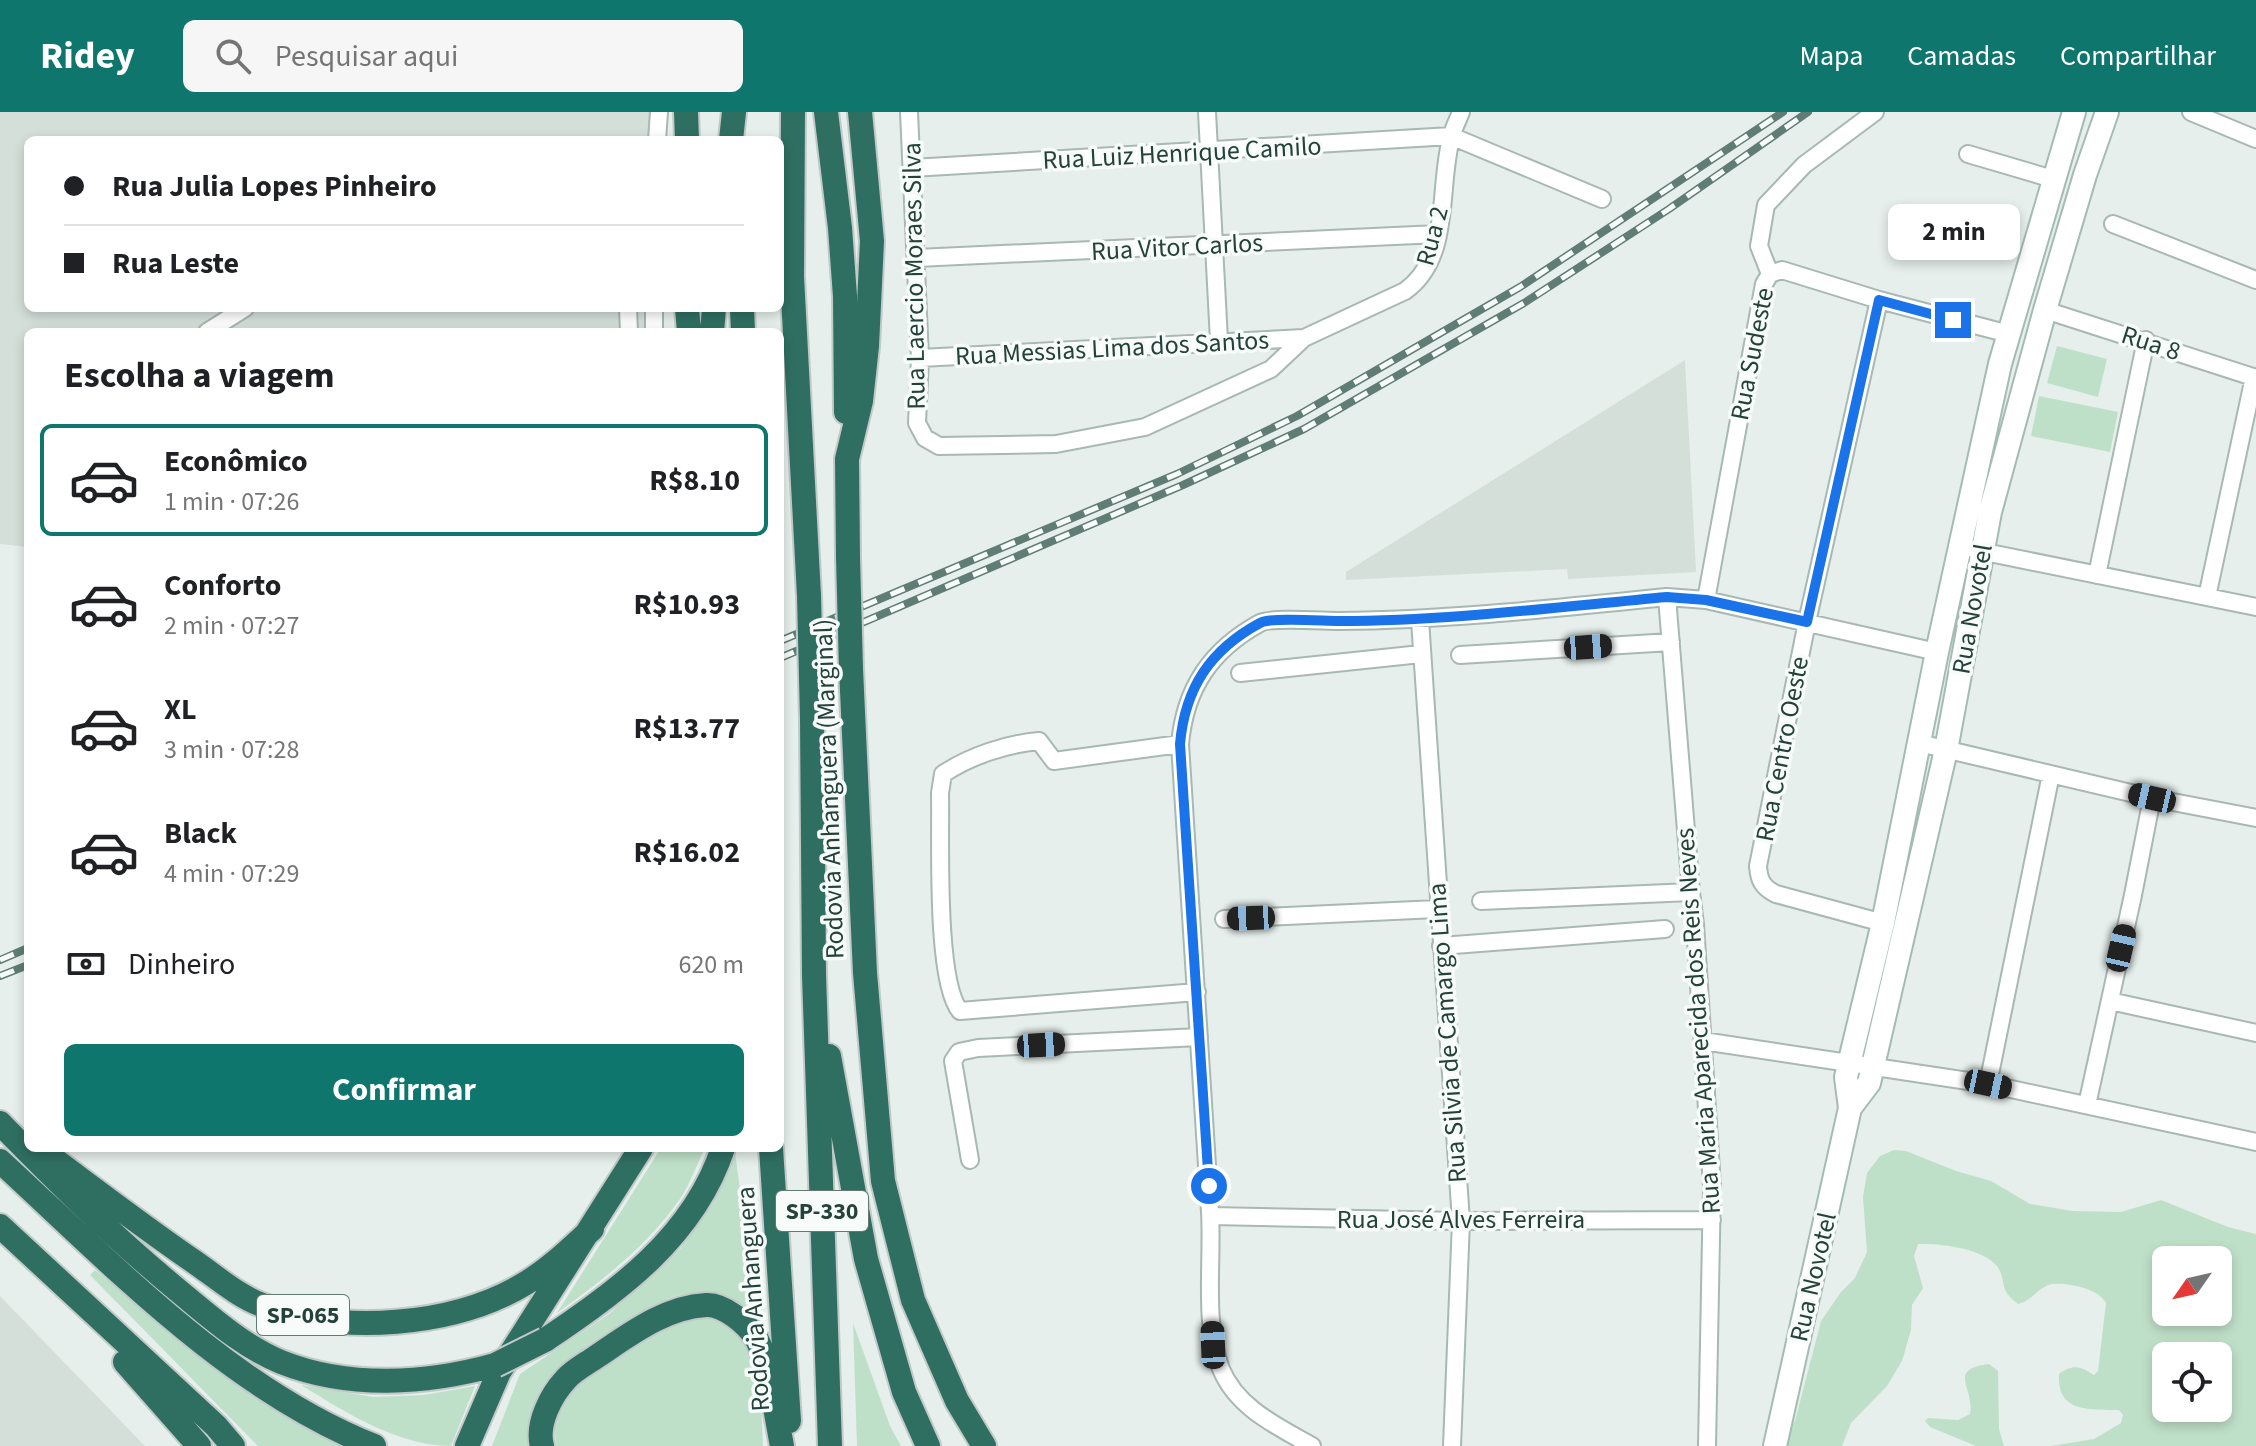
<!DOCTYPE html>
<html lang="pt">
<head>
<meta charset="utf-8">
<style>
  :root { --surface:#fff; --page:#f6f6f6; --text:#202124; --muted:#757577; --line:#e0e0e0; --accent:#0f766e }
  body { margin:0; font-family:"Source Sans 3",sans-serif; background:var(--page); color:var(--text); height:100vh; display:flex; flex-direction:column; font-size:30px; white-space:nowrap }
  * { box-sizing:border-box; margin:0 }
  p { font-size:26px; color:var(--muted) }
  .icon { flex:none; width:44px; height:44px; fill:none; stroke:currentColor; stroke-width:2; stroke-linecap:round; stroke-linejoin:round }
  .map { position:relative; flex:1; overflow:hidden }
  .sheet { position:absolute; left:24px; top:216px; width:760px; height:824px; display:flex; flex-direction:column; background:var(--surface); border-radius:12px; box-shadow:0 4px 12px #0003 }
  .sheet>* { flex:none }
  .guide { position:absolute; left:24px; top:24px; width:760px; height:176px; border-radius:12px; box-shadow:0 4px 12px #0003; display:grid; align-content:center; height:176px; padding:0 40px; background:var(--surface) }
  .needle { width:52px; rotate:236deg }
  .buttons { position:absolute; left:2152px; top:1134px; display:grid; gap:16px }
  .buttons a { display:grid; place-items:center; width:80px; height:80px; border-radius:12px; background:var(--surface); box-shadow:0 4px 12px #0003; font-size:40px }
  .end { position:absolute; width:36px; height:36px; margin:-18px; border:10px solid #1a73e8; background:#fff; box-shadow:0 0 0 4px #fff }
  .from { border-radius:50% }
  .bubble { position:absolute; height:56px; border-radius:12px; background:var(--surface); box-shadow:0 4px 12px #0003; font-size:26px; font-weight:700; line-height:56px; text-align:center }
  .car { position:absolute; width:24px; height:48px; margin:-24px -12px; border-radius:10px; box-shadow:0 0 6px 2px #0007; background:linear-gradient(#222 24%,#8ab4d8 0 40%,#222 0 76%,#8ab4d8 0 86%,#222 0) }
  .guide b { display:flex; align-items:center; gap:28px; height:76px; font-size:30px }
  .guide b+b { border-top:2px solid var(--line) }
  .guide i { width:20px; height:20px; background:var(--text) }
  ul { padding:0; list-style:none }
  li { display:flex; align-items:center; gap:24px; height:112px; margin:0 16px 12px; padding:0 24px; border:4px solid transparent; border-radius:12px }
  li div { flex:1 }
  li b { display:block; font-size:30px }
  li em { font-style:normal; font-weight:700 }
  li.active { border-color:var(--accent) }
  li>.icon { width:72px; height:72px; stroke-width:1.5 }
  h2 { padding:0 40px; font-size:36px; line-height:96px }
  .pay { display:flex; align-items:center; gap:20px; height:88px; padding:0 40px; font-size:30px }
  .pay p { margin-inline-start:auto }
  .action { display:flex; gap:16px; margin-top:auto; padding:16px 40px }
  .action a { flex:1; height:92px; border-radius:12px; background:var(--accent); color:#fff; font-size:32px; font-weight:700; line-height:92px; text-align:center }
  header { display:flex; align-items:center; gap:48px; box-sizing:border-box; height:112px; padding:0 40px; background:var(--accent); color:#fff }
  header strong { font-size:38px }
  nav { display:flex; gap:44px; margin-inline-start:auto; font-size:28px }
  .search { width:560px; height:72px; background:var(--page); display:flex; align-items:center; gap:20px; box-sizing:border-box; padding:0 28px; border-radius:12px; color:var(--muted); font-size:30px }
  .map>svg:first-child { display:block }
</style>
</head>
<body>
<header>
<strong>Ridey</strong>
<div class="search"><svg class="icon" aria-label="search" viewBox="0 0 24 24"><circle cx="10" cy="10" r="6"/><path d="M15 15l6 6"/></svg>Pesquisar aqui</div>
<nav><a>Mapa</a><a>Camadas</a><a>Compartilhar</a></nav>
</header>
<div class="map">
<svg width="2256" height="1334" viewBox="0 0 2256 1334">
  <rect width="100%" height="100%" fill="#e6efeb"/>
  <path fill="#d4dfda" d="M 0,0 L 656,0 L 657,28 L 28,28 L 28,196 L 662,196 L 662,220 L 28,220 L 28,435 L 0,432 Z
    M 1685,248 L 1696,460 L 1568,467 L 1567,457 L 1346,468 L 1346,460 Z
    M 0,1184 L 145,1334 L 0,1334 Z"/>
  <path fill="#bfe0c8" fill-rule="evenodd" d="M 2057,234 L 2107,247 L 2098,285 L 2047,271 Z
    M 2039,284 L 2118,300 L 2110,340 L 2031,324 Z
    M 661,1036 L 705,1036 C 697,1052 690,1072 680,1087 C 647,1134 603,1168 557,1201 Z
    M 1894,1038 L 1906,1039 L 1956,1059 L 1991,1069 L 2030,1092 L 2073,1099 L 2121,1100 L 2161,1088 L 2228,1115 L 2256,1122 L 2256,1334 L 2051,1334 L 2094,1327 L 2121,1311 L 2123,1303 L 2119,1298 C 2089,1297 2057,1301 2059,1262 C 2073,1252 2080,1254 2094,1263 L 2098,1259 L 2106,1191 C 2100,1177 2067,1170 2052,1172 C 2038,1175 2032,1189 2018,1192 C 1997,1176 2008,1171 1997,1154 C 1983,1136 1939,1131 1918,1132 L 1914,1144 L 1923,1176 L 1912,1193 L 1911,1218 L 1902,1249 L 1887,1274 L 1851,1311 L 1842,1334 L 1782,1334 L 1795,1309 L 1821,1209 L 1841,1180 L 1855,1166 L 1867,1140 L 1863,1085 L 1867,1061 L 1880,1044 ZM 2166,1148 L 2218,1148 L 2218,1200 L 2166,1200 ZM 2166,1244 L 2218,1244 L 2218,1296 L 2166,1296 Z
    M 735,1040 L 757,1205 C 741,1191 723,1180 701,1181 C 693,1181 683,1182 676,1184 C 646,1193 560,1248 543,1274 C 531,1293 529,1313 532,1334 L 492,1334 L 520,1262 L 609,1202 L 681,1136 L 713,1091 Z
    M 95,1158 C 175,1223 255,1286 345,1334 L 258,1334 L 90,1163 Z
    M 705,1201 L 718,1204 L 751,1234 L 761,1287 L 763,1334 L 556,1334 L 554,1310 L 559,1292 L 572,1273 L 671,1211 Z
    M 853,1211 L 890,1314 L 901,1334 L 857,1334 Z
    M 1989,1252 L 1998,1259 L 1999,1317 L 2004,1334 L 1976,1334 L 1930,1315 L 1925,1309 L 1928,1306 L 1958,1308 L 1970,1302 C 1975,1277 1946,1257 1989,1252 Z
    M 301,1273 L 374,1285 L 424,1283 L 475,1274 L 451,1334 C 398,1334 345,1300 301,1273 Z"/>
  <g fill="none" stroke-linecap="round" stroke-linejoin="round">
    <defs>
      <path id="street" d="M 909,0 L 920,246 L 917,311 L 925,326 L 939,334 L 1056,332 L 1145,315 L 1271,257 L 1304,226 L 1405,179 C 1453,145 1437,73 1452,23 C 1454,15 1458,8 1461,0
        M 1207,0 L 1219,229
        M 2191,0 L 2256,27
        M 657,28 L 659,0
        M 1968,42 L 2053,67
        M 912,56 L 1451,24 L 1602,87
        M 2113,112 L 2256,168
        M 917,146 L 1438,122
        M 1770,162 L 1782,158 L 1879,188 L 2009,222
        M 1770,162 L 1759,134 L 1766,93 L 1804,53 L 1875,0
        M 1879,188 L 1807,510 L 1758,754 C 1759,768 1762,775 1776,782 L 1883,811
        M 628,196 L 629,220
        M 654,196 L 654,220
        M 2045,198 L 2256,266
        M 207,220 L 245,196
        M 920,246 L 1304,226
        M 1975,438 L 2256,495
        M 2097,463 L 2146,228
        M 1667,485 L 1691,780 L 1695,812 L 1712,1074 L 1707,1334
        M 2207,485 L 2254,265
        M 1706,488 L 1764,172 L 1770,162
        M 1420,508 L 1461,1109 L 1452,1334
        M 1460,543 L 1671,530
        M 1240,561 L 1421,542
        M 1919,631 L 2152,686 L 2256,706
        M 1180,632 L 1054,649 L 1039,629 C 1006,632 970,644 943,662 L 940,681 C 941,725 935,869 960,899 L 1197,880
        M 1481,789 L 1691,780
        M 1224,807 L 1437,797
        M 1441,834 L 1665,817
        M 2110,889 L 2256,921
        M 1703,929 L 1988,972 L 2256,1030
        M 1988,972 L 2051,662
        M 2087,993 L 2133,783 L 2152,686
        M 970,1048 L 953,949 L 959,940 L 978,936 L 1199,925
        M 1211,1104 L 1461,1109 L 1712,1108
        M 1312,1334 C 1277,1314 1237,1296 1221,1257 C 1203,1211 1213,1149 1210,1100 C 1201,944 1191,788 1180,632 C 1185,576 1211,538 1260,511 C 1271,505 1323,509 1339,509 C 1448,508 1557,496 1667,485 L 1706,488 L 1937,540"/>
      <path id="secondary" d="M 1850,996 L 1869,971 L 1946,638 L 1990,400 L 2045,198 L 2085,63 L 2107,0
        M 1775,1334 L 1850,996 L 1846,965 L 1883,811 L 1937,540 L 2000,252 L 2074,0"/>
      <path id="highway" d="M 686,0 L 687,28
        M 793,0 L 792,165 L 809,484
        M 826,0 L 840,116 L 845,184 L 846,300
        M 731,28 L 734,0
        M 687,196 L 689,220
        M 742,196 L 743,220
        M 712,220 L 714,196
        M 848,446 L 847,347 L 861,289 L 867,234 L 872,129 L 860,0
        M 851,557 L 865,861 L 883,1069 L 913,1188 L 957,1289 L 984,1334
        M 812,606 L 814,863 L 830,1334
        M 829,944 L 866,1147 L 904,1280 L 928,1334
        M 0,1011 C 59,1072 120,1131 186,1185 C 215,1209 245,1235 281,1250 C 349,1277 426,1272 495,1253
        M 39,1036 C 91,1075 142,1114 196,1151 C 216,1165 238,1184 262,1193 C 341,1223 454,1215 526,1171 C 551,1156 571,1136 592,1117
        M 771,1036 L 789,1309
        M 0,1049 C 112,1152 230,1277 374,1334
        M 0,1114 L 216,1314 L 233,1334
        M 545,1228 C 619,1179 694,1124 723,1036
        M 125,1250 L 199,1334
        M 467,1334 L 499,1260 L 641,1036
        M 542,1334 C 536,1312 551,1283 566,1267 C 574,1258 586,1252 596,1245 C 629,1223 665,1195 706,1193 C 724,1192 747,1212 756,1226 C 768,1245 777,1309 782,1334"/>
    </defs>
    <use href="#street" stroke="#a8b8b2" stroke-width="20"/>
    <use href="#secondary" stroke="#a4bbb3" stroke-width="26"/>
    <use href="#highway" stroke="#c2cac8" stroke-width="28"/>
    <use href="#street" stroke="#fff" stroke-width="16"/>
    <use href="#secondary" stroke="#fff" stroke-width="22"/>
    <use href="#highway" stroke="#2f6f62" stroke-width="24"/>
    <defs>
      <path id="rail" d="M 780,529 L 1177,362 L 1297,304 L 1520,175 L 1783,0
        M 780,546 L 1183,373 L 1304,317 L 1524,191 L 1669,97 L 1808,0
        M 0,848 L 28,836
        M 0,864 L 28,853"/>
    </defs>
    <use href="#rail" stroke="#5f7d75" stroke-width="8"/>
    <use href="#rail" stroke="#f7fbf9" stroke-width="5" stroke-dasharray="15" stroke-linecap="butt"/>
    <defs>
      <path id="highway-bridge" d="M 848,446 L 851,557
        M 809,484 L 812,606
        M 495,1253 L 545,1228"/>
    </defs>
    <use href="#highway-bridge" stroke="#c2cac8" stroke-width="28" stroke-linecap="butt"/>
    <use href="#highway-bridge" stroke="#2f6f62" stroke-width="24"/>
  </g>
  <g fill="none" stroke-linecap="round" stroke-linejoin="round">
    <path stroke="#1a73e8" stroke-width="10" d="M 1209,1074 L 1180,632 C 1185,576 1210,538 1260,511 C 1270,505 1323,509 1339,509 C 1448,509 1557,495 1667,485 L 1706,488 L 1807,510 L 1879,188 L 1953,208"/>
  </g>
  <g text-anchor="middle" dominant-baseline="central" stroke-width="7" stroke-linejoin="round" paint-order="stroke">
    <g fill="#f7fbf9" stroke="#637a73" stroke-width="2">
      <rect x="776" y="1079" width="92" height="40" rx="6"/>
      <rect x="257" y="1183" width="92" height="40" rx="6"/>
    </g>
    <g font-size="24" font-weight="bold" fill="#24423a">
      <text x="822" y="1099">SP-330</text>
      <text x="303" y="1203">SP-065</text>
    </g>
    <g font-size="26" fill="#24423a" stroke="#f7fbf9">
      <text transform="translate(1182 41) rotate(-3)">Rua Luiz Henrique Camilo</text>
      <text transform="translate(1432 124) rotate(-75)">Rua 2</text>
      <text transform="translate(1177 135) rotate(-3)">Rua Vitor Carlos</text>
      <text transform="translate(914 164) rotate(-91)">Rua Laercio Moraes Silva</text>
      <text transform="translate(2151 231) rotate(18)">Rua 8</text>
      <text transform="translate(1112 236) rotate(-3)">Rua Messias Lima dos Santos</text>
      <text transform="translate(1752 242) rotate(-79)">Rua Sudeste</text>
      <text transform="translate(1972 497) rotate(-80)">Rua Novotel</text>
      <text transform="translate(1782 637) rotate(-79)">Rua Centro Oeste</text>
      <text transform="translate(829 677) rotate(-92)">Rodovia Anhanguera (Marginal)</text>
      <text transform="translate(1698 909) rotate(-94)">Rua Maria Aparecida dos Reis Neves</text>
      <text transform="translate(1447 921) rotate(-94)">Rua Silvia de Camargo Lima</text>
      <text x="1461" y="1107">Rua José Alves Ferreira</text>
      <text transform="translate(1813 1165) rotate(-77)">Rua Novotel</text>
      <text transform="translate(753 1187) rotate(-94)">Rodovia Anhanguera</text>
    </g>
  </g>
</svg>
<div class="buttons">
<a><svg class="needle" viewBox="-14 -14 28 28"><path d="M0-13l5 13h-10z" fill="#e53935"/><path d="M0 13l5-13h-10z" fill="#757577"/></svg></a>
<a><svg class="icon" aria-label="locate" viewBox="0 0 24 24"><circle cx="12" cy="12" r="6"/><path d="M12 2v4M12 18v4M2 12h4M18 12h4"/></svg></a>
</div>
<i class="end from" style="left:1209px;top:1074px"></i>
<i class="end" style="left:1953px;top:208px"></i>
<div class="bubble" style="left:1888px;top:92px;width:132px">2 min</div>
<i class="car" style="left:1588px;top:535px;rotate:86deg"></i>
<i class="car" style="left:2152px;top:686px;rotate:283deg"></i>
<i class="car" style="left:1251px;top:806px;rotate:268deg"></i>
<i class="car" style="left:2121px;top:836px;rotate:13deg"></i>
<i class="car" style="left:1041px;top:933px;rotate:87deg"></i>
<i class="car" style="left:1988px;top:972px;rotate:102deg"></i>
<i class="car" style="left:1213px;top:1233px;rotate:358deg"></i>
<div class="guide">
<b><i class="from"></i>Rua Julia Lopes Pinheiro</b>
<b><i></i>Rua Leste</b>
</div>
<section class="sheet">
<h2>Escolha a viagem</h2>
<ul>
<li class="active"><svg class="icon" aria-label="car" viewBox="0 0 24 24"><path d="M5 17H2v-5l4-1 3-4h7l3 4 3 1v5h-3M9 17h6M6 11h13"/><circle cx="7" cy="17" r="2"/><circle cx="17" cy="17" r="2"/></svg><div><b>Econômico</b><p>1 min · 07:26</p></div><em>R$8.10</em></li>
<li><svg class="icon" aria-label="car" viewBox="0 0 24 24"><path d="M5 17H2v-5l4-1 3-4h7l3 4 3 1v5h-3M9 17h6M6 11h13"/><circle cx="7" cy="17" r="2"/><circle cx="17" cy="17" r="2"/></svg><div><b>Conforto</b><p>2 min · 07:27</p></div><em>R$10.93</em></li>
<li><svg class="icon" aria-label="car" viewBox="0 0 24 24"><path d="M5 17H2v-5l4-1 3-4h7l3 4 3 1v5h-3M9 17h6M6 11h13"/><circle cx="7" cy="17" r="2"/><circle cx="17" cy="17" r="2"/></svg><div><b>XL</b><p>3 min · 07:28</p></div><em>R$13.77</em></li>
<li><svg class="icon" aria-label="car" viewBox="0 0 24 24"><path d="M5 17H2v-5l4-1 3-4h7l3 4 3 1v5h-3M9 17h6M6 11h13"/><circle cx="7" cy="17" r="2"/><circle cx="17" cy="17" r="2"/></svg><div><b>Black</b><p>4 min · 07:29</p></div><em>R$16.02</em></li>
</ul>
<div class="pay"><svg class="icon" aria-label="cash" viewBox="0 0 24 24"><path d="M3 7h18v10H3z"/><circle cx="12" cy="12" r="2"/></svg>Dinheiro<p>620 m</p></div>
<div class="action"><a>Confirmar</a></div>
</section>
</div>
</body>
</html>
